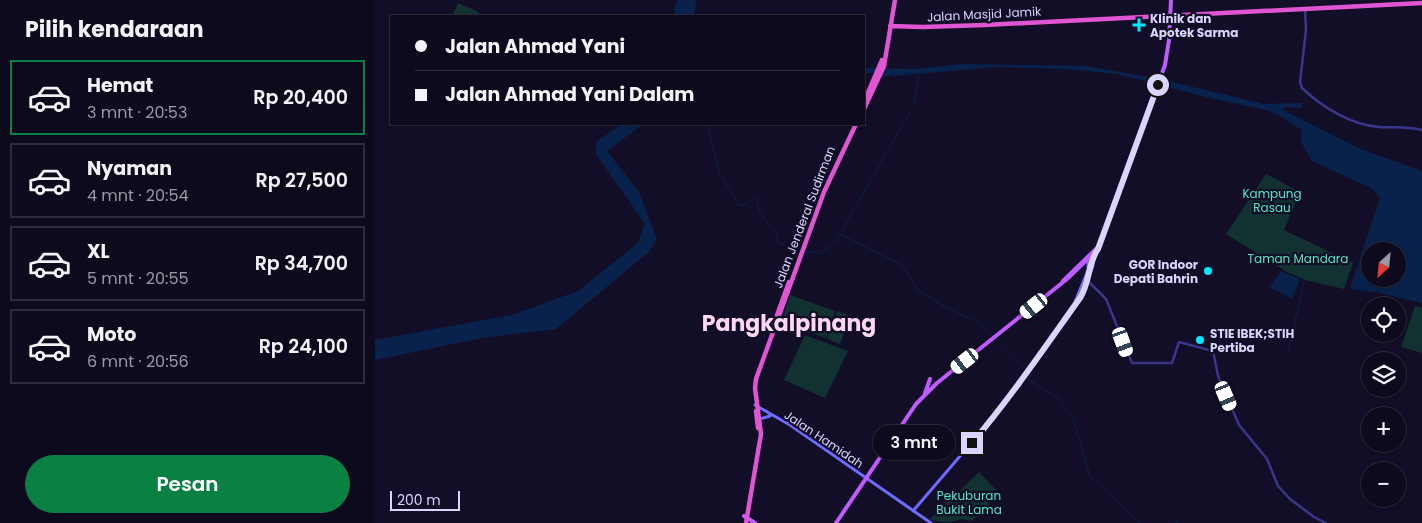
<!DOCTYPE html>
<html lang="id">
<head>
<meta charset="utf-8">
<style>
  :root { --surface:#0e0a1e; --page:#1c182b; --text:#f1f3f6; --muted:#9b9aa4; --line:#2e2b3c; --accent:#0b8043 }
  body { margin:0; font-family:Poppins,sans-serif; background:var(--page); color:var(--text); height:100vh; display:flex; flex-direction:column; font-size:19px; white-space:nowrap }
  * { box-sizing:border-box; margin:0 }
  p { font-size:16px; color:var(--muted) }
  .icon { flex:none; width:28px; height:28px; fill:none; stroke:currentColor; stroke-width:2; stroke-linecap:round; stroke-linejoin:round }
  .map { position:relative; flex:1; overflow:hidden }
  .details { display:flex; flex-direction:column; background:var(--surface); width:375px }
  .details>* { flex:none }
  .banner { position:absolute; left:15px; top:15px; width:475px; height:110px; border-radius:0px; box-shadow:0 1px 4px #0004,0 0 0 1px var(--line); display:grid; align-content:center; height:110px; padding:0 25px; background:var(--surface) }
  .needle { width:32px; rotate:207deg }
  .controls { position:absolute; left:986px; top:242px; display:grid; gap:10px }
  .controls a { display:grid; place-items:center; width:45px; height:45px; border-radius:50%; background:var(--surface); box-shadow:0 1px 4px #0004,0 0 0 1px var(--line); font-size:25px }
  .scale { position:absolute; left:15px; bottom:12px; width:70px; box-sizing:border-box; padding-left:5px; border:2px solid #d9d5ff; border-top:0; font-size:14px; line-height:18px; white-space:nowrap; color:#d9d5ff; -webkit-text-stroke:4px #120e28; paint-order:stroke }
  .end { position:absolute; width:22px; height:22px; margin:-11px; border:6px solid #d9d5ff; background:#111; box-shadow:0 0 0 2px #111 }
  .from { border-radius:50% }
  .bubble { position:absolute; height:35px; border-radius:18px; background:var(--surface); box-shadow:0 1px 4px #0004,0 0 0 1px var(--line); font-size:16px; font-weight:600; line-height:35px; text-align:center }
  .car { position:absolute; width:15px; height:30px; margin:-15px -8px; border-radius:6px; box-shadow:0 0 4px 1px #0007; background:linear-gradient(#fff 24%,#345 0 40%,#fff 0 76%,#345 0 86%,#fff 0) }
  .banner b { display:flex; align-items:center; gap:18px; height:48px; font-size:19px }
  .banner b+b { border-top:1px solid var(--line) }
  .banner i { width:12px; height:12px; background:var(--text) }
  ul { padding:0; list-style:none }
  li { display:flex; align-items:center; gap:15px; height:75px; margin:0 10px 8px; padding:0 15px; border:2px solid var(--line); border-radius:0px }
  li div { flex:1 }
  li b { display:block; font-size:19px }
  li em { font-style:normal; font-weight:600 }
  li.active { border-color:var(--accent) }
  li>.icon { width:45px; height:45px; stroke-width:1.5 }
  h2 { padding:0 25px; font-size:22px; line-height:60px }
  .action { display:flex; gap:10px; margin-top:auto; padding:10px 25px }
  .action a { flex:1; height:58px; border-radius:30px; background:var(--accent); color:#fff; font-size:20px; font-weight:600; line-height:58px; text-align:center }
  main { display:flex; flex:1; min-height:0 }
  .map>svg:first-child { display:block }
</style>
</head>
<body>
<main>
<section class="details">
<h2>Pilih kendaraan</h2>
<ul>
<li class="active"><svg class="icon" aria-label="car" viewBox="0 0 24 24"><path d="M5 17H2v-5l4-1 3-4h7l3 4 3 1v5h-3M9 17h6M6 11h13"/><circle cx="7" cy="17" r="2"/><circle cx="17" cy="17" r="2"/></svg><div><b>Hemat</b><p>3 mnt · 20:53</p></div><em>Rp 20,400</em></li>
<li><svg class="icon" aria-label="car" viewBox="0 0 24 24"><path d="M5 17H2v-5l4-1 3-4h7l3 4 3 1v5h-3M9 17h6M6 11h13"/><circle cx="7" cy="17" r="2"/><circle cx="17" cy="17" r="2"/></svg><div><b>Nyaman</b><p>4 mnt · 20:54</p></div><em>Rp 27,500</em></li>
<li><svg class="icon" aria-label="car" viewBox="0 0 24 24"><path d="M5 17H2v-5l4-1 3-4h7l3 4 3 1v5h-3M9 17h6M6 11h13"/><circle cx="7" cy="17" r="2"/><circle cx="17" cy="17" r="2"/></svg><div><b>XL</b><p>5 mnt · 20:55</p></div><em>Rp 34,700</em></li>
<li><svg class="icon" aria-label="car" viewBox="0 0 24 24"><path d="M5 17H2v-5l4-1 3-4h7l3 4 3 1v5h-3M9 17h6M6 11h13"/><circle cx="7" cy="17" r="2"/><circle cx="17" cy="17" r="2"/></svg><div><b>Moto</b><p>6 mnt · 20:56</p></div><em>Rp 24,100</em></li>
</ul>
<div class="action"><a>Pesan</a></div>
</section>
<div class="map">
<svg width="1047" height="523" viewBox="0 0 1047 523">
  <rect width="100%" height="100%" fill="#120e28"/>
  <path fill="#113230" d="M 83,3 L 104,12 L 103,16 L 77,16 Z
    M 891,174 L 925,192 L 909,230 L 978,263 L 969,289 L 930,280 L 912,272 L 851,234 Z
    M 415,295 L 460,311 L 451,338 L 406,323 Z
    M 1040,306 L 1047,308 L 1047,353 L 1026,347 Z
    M 462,311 L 475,316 L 465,344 L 452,339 Z
    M 430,335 L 473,351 L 450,398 L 409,380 Z
    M 604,472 L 621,490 L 612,501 L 615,505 L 597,521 L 586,519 C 577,523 564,523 555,519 Z"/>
  <path fill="#09224c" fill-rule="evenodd" d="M 304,0 L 321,0 L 319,16 L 299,16 L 300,6 Z
    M 588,64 L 711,66 L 785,79 L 889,104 L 928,103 L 926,108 L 910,107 L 908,110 L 983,148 L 1047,171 L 1047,303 L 1001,292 L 975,289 L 1005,198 L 996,188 L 937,161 L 926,142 L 927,130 L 902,114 L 891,110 L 839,99 L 742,74 L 693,69 L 622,67 L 507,77 L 504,72 L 489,74 L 489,68 L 541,69 ZM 995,251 L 1022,251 L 1022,279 L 995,279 Z
    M 247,124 L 268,124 L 232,151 L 264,192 L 282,239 L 275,251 L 181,329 L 107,338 L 0,360 L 0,340 L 137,315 L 203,291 L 263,243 L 270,224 L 221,154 L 221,142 Z
    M 906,271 L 925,279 L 917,299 L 895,287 Z"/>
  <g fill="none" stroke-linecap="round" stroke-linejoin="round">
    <path stroke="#09224c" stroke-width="1" d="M 539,104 L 544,76
      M 332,124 L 345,174 L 364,205 L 370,205 L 376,199 L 381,198 L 385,213 L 402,235 L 402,242 L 411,246
      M 465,234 L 527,265 L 543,290 L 573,309 L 604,322 L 618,336
      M 431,251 C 444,255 451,250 461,241 L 536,110
      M 622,338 L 656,375 L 653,379 L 684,399 L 698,418 L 715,476 L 765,523
      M 913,352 L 929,282
      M 799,523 L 802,523"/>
    <path stroke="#393789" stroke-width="2.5" d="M 930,9 L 931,30 L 925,82 L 927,88 C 947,107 976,125 1004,127 C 1018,128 1032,126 1047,130
      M 713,281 L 731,299 L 757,363 L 797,363 L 804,342 L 838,351 L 843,376 L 864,425 L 892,459 L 903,486 L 915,499 L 939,517 L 951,523"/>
    <path stroke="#6e6cff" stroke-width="3" d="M 700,302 L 713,270 L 713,256
      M 380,405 L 415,425 L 556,523
      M 385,419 L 395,416
      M 538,511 L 622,413 L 705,298 L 718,266 L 716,254"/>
    <path stroke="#c05cff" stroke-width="4" d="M 688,281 L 724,246
      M 550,393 L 555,379
      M 369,516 L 380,523
      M 461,523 L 541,404 L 562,383 L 692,279 L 723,249 L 790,65 L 794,40 L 796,0"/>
    <path stroke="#e056d2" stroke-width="4.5" d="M 515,26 L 548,27 L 610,25 L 1047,3
      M 489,102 L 507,60
      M 489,109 L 509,66 L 520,0
      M 396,332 L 414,282
      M 381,411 L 383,428
      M 371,523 L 386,434 L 380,388 L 381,379 L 449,192 L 481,124"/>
  </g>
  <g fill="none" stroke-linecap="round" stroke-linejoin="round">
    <path stroke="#d9d5ff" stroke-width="6" d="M 597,443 C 636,397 670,347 705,298 C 715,283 713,262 723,249 L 783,85"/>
  </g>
  <g fill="#01e9ff" stroke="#120e28" stroke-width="2">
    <path d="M761.5 17.5h5v5h5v5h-5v5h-5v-5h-5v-5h5z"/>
    <circle cx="833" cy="271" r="5"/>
    <circle cx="825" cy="340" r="5"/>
  </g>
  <g text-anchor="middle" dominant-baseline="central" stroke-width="4.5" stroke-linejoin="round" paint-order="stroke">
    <g font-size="12" fill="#d9d5ff" stroke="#120e28">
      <text transform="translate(609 14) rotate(-3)">Jalan Masjid Jamik</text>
      <text transform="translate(429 217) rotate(-69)">Jalan Jenderal Sudirman</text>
      <text transform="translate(449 439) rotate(34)">Jalan Hamidah</text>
    </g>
    <g font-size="12" font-weight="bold" fill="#d9d5ff" stroke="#120e28" text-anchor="start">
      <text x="775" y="18">Klinik dan<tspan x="775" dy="14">Apotek Sarma</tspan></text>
      <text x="823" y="264" text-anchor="end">GOR Indoor<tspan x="823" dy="14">Depati Bahrin</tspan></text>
      <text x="835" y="333">STIE IBEK;STIH<tspan x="835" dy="14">Pertiba</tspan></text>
    </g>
    <g font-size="12" fill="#59e6c1" stroke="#120e28">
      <text x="897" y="193">Kampung<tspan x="897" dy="14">Rasau</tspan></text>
      <text x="923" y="258">Taman Mandara</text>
      <text x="594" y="495">Pekuburan<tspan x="594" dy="14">Bukit Lama</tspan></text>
    </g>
    <g font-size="22" font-weight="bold" fill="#ffd7f1" stroke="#120e28">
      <text x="414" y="323">Pangkalpinang</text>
    </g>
  </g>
</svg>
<div class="controls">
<a><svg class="needle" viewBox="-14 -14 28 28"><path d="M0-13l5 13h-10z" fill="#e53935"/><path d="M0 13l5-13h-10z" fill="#9b9aa4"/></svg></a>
<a><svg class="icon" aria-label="locate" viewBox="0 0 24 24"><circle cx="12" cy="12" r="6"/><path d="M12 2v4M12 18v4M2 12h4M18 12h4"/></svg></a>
<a><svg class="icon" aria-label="layers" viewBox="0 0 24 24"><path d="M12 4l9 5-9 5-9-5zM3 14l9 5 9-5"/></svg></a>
<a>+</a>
<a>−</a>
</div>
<div class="scale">200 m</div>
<i class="end from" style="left:783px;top:85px"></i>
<i class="end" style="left:597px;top:443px"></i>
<div class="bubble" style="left:498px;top:425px;width:82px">3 mnt</div>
<i class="car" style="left:659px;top:306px;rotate:231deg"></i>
<i class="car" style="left:748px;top:342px;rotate:160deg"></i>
<i class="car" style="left:590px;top:361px;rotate:232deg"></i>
<i class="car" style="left:851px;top:396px;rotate:157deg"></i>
<div class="banner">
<b><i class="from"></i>Jalan Ahmad Yani</b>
<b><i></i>Jalan Ahmad Yani Dalam</b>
</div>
</div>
</main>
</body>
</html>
